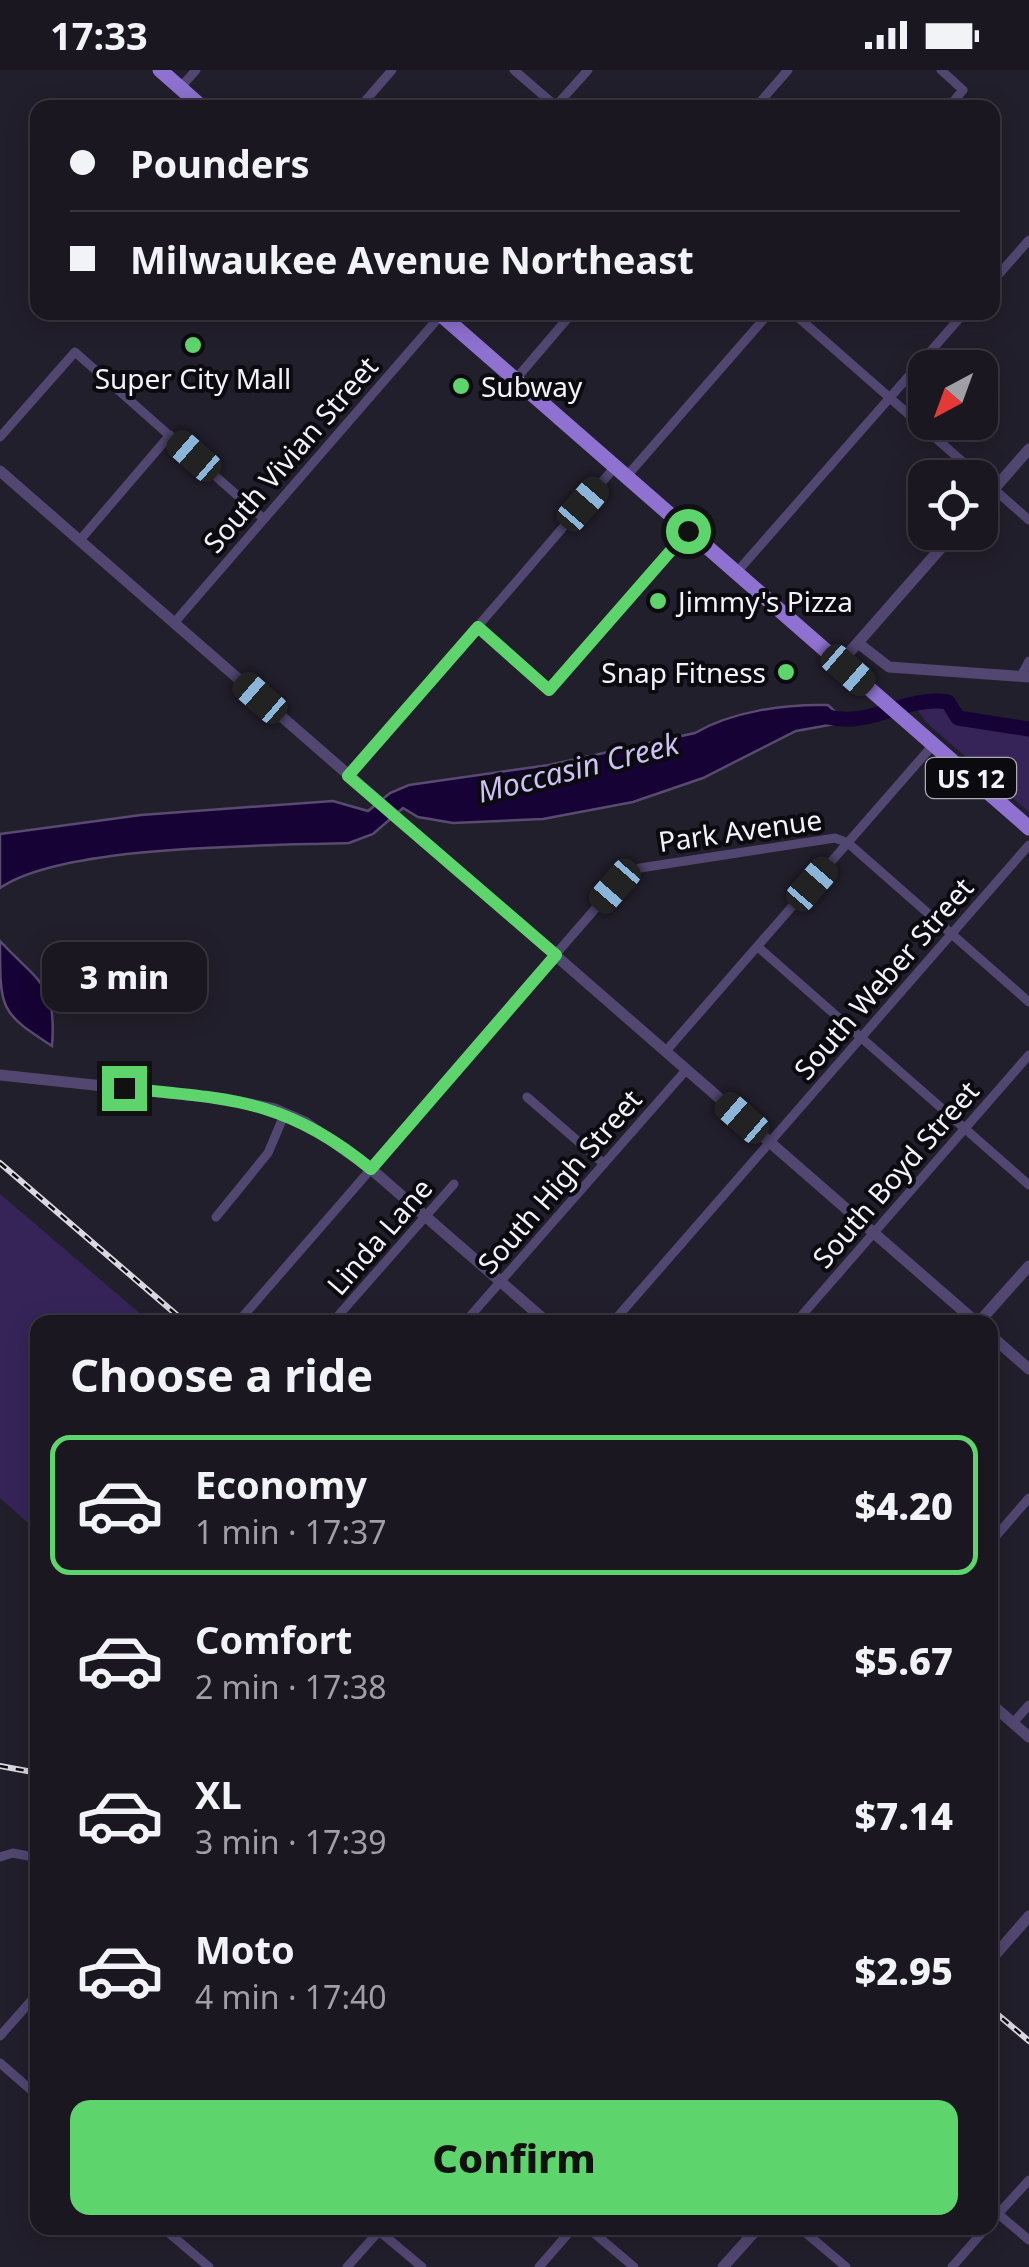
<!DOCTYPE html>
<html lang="en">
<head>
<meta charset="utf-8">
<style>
  :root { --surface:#1a1721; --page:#27242e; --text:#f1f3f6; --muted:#9f9fa5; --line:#38363f; --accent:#5ed56c }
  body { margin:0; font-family:"Noto Sans",sans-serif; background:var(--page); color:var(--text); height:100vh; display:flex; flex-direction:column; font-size:38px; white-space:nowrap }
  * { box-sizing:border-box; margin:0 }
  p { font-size:32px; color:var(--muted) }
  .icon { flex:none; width:55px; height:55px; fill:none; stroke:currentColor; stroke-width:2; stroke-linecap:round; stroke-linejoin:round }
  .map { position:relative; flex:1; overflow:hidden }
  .details { position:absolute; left:30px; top:1245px; width:968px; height:920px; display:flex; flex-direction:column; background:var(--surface); border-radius:20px; box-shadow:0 5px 25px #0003,0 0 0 2px var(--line) }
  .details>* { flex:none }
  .guide { position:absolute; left:30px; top:30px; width:970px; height:220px; border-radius:20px; box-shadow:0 5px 25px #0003,0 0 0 2px var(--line); display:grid; align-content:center; height:220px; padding:0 40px; background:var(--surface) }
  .needle { width:65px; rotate:221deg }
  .fabs { position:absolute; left:908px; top:280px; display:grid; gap:20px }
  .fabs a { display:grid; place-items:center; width:90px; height:90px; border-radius:20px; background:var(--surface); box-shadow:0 5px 25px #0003,0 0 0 2px var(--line); font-size:50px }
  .end { position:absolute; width:45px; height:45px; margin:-22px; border:12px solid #5ed56c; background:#111; box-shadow:0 0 0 5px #111 }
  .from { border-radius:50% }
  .bubble { position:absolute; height:70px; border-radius:20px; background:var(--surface); box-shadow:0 5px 25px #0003,0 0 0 2px var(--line); font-size:32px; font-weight:800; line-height:70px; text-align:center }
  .car { position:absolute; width:30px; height:60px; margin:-30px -15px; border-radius:12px; box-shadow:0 0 8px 2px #0007; background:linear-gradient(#222 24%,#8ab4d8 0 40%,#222 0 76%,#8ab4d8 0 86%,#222 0) }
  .guide b { display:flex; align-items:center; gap:35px; height:95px; font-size:38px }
  .guide b+b { border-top:2px solid var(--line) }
  .guide i { width:25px; height:25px; background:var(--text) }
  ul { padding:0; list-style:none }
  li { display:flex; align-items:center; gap:30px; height:140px; margin:0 20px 15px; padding:0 20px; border:5px solid transparent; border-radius:20px }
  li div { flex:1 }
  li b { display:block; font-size:38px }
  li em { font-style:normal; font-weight:800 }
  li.selected { border-color:var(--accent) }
  li>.icon { width:90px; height:90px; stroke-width:1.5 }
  h2 { padding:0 40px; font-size:45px; line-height:120px }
  .action { display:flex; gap:20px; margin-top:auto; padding:20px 40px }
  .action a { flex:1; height:115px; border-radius:20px; background:var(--accent); color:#111; font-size:40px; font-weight:800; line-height:115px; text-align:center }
  .status { display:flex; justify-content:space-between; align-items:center; height:70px; padding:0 50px; background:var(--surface); direction:ltr }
  .status svg { height:28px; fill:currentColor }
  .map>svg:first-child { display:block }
</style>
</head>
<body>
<div class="status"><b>17:33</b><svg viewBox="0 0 49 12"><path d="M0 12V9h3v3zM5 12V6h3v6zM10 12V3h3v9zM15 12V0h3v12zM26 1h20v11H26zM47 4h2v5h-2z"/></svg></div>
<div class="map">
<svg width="1029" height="2197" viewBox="0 0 1029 2197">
  <rect width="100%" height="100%" fill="#221f2c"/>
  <path fill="#362459" d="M 925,628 L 948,632 L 958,648 L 1029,659 L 1029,742 L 927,653 L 913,634 Z
    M 0,1124 L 150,1252 L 38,1252 L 37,1461 L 0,1428 Z"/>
  <path fill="#170235" stroke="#594a70" stroke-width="2.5" d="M 828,635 L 846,652 L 796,661 L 703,708 L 633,732 L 543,749 L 453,753 L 418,747 L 403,738 L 373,764 L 349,773 C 268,776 63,774 0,818 L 0,764 L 141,745 L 333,731 L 368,741 L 390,723 L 409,715 L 549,695 L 695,663 C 733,641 785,634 828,635 Z
    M 0,871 C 39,913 57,913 52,976 C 0,942 0,941 0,871 Z"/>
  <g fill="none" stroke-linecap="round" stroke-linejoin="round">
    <path stroke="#170235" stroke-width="15" d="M 828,647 C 871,658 906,625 948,632 L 958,648 L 1029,659"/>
    <path stroke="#524771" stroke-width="9" d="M 514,0 L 558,38
      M 941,0 L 963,20 L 948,38
      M 180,18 L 196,0
      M 359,38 L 392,0
      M 554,38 L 588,0
      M 755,38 L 788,0
      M 992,212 L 1029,170
      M 792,242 L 1029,450
      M 515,310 L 573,242
      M 0,367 L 75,282 L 264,449
      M 626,407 L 770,242
      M 80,470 L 170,365
      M 736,503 L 965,242
      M 174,553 L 441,245
      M 478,557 L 549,620 L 688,461
      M 1021,606 L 1029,591
      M 349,706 L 615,397
      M 758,877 L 1029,1115
      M 555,885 L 615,816 L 640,798 L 835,768 L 848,773 L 1029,932
      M 666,981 L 933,675
      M 527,1027 L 604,1094
      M 216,1147 L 268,1083 L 285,1043
      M 337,1247 L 454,1114
      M 238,1252 L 371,1099
      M 465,1252 L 687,999
      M 613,1252 L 1029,775
      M 796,1252 L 1029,985
      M 990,1473 L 1029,1428
      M 1013,1653 L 1029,1635
      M 0,1787 L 13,1783 L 38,1788
      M 0,1966 L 38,1923
      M 0,1993 L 38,2026
      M 990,2137 L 1029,2170
      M 990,2153 L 1029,2110
      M 163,2158 L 209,2197
      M 588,2158 L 634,2197
      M 800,2158 L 846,2197
      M 379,2161 L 422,2197
      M 347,2197 L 380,2160
      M 539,2197 L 573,2158
      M 952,2197 L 986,2158"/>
    <path stroke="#524771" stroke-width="11" d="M 0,401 L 976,1252
      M 980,435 L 1029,379
      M 858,573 L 889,597 L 1029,607
      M 840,593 L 955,462
      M 0,1005 L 225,1029 L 275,1039 L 305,1052 L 371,1099 L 547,1252
      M 371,1099 L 555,885
      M 979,1252 L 1029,1196
      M 990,1265 L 1029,1299
      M 990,1633 L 1029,1667
      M 990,1891 L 1029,1846
      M 723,2197 L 758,2158"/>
    <path stroke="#8e71d0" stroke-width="15" d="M 160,0 L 203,38
      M 438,242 L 1029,758"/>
    <defs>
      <path id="rail" d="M 0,1093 L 185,1252
        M 0,1696 L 38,1703
        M 990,1938 L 1029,1971"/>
    </defs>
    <use href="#rail" stroke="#dad7e1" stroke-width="6"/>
    <use href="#rail" stroke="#0b0a0f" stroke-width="2.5" stroke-dasharray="8" stroke-linecap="butt"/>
  </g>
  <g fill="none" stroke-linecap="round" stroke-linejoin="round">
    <path stroke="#5ed56c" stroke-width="12" d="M 124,1018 C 229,1029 285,1028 371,1099 L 556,885 L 348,706 L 478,557 L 549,620 L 688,461"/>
  </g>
  <g fill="#5ed56c" stroke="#0b0a0f" stroke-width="4">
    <circle cx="193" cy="275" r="10"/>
    <circle cx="461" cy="316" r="10"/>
    <circle cx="658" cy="531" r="10"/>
    <circle cx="786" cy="602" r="10"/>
  </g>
  <g text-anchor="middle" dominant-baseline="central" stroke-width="8" stroke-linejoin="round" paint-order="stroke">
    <rect fill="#0b0a0f" stroke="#adacb4" stroke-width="2.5" x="926" y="688" width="90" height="40" rx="8"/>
    <g font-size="25" font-weight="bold" fill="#f3f1fa">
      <text x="971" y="708">US 12</text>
    </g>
    <g font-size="28" fill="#f3f1fa" stroke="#0b0a0f" text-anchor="start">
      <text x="193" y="308" text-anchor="middle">Super City Mall</text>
      <text x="481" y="316">Subway</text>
      <text x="678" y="531">Jimmy's Pizza</text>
      <text x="766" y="602" text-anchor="end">Snap Fitness</text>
    </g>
    <g font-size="28" fill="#f3f1fa" stroke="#0b0a0f">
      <text transform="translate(290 384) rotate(-49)">South Vivian Street</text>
      <text transform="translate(740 760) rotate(-8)">Park Avenue</text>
      <text transform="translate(883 908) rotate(-49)">South Weber Street</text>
      <text transform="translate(895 1104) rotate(-49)">South Boyd Street</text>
      <text transform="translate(559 1111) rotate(-49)">South High Street</text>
      <text transform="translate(379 1166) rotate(-49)">Linda Lane</text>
    </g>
    <g font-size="30" font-style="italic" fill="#cec1f6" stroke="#0b0a0f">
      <text transform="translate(578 697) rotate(-14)">Moccasin Creek</text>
    </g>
  </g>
</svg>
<div class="fabs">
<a><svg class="needle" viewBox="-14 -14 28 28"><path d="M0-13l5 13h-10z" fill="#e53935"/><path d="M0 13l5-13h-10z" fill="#9f9fa5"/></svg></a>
<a><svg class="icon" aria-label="locate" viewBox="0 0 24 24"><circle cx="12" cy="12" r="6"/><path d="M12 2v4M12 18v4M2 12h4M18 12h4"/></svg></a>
</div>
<i class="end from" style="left:688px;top:461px"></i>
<i class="end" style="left:124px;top:1018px"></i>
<div class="bubble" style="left:42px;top:872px;width:165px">3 min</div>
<i class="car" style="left:194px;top:386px;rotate:311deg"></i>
<i class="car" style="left:583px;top:434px;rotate:41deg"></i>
<i class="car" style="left:848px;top:600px;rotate:131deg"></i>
<i class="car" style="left:260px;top:628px;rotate:311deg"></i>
<i class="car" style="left:812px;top:814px;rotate:41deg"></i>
<i class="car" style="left:615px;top:816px;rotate:221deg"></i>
<i class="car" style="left:742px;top:1048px;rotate:311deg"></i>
<div class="guide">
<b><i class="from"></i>Pounders</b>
<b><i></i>Milwaukee Avenue Northeast</b>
</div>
<section class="details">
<h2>Choose a ride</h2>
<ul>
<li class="selected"><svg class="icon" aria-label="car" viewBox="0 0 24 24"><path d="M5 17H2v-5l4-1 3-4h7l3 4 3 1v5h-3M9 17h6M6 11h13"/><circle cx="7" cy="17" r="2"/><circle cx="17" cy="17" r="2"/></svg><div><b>Economy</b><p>1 min · 17:37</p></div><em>$4.20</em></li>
<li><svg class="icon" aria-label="car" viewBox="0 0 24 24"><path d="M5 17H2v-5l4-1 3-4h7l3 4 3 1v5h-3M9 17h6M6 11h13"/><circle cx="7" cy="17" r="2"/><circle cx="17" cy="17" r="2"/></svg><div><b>Comfort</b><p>2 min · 17:38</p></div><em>$5.67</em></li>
<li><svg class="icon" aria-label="car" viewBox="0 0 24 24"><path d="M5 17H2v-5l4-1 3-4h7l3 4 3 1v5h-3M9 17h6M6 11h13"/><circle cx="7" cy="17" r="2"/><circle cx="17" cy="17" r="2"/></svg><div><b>XL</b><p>3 min · 17:39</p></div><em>$7.14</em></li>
<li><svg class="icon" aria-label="car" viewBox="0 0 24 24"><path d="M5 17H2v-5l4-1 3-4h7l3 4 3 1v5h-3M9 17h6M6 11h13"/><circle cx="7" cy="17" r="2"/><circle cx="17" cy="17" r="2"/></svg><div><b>Moto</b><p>4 min · 17:40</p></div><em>$2.95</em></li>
</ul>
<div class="action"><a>Confirm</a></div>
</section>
</div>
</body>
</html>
